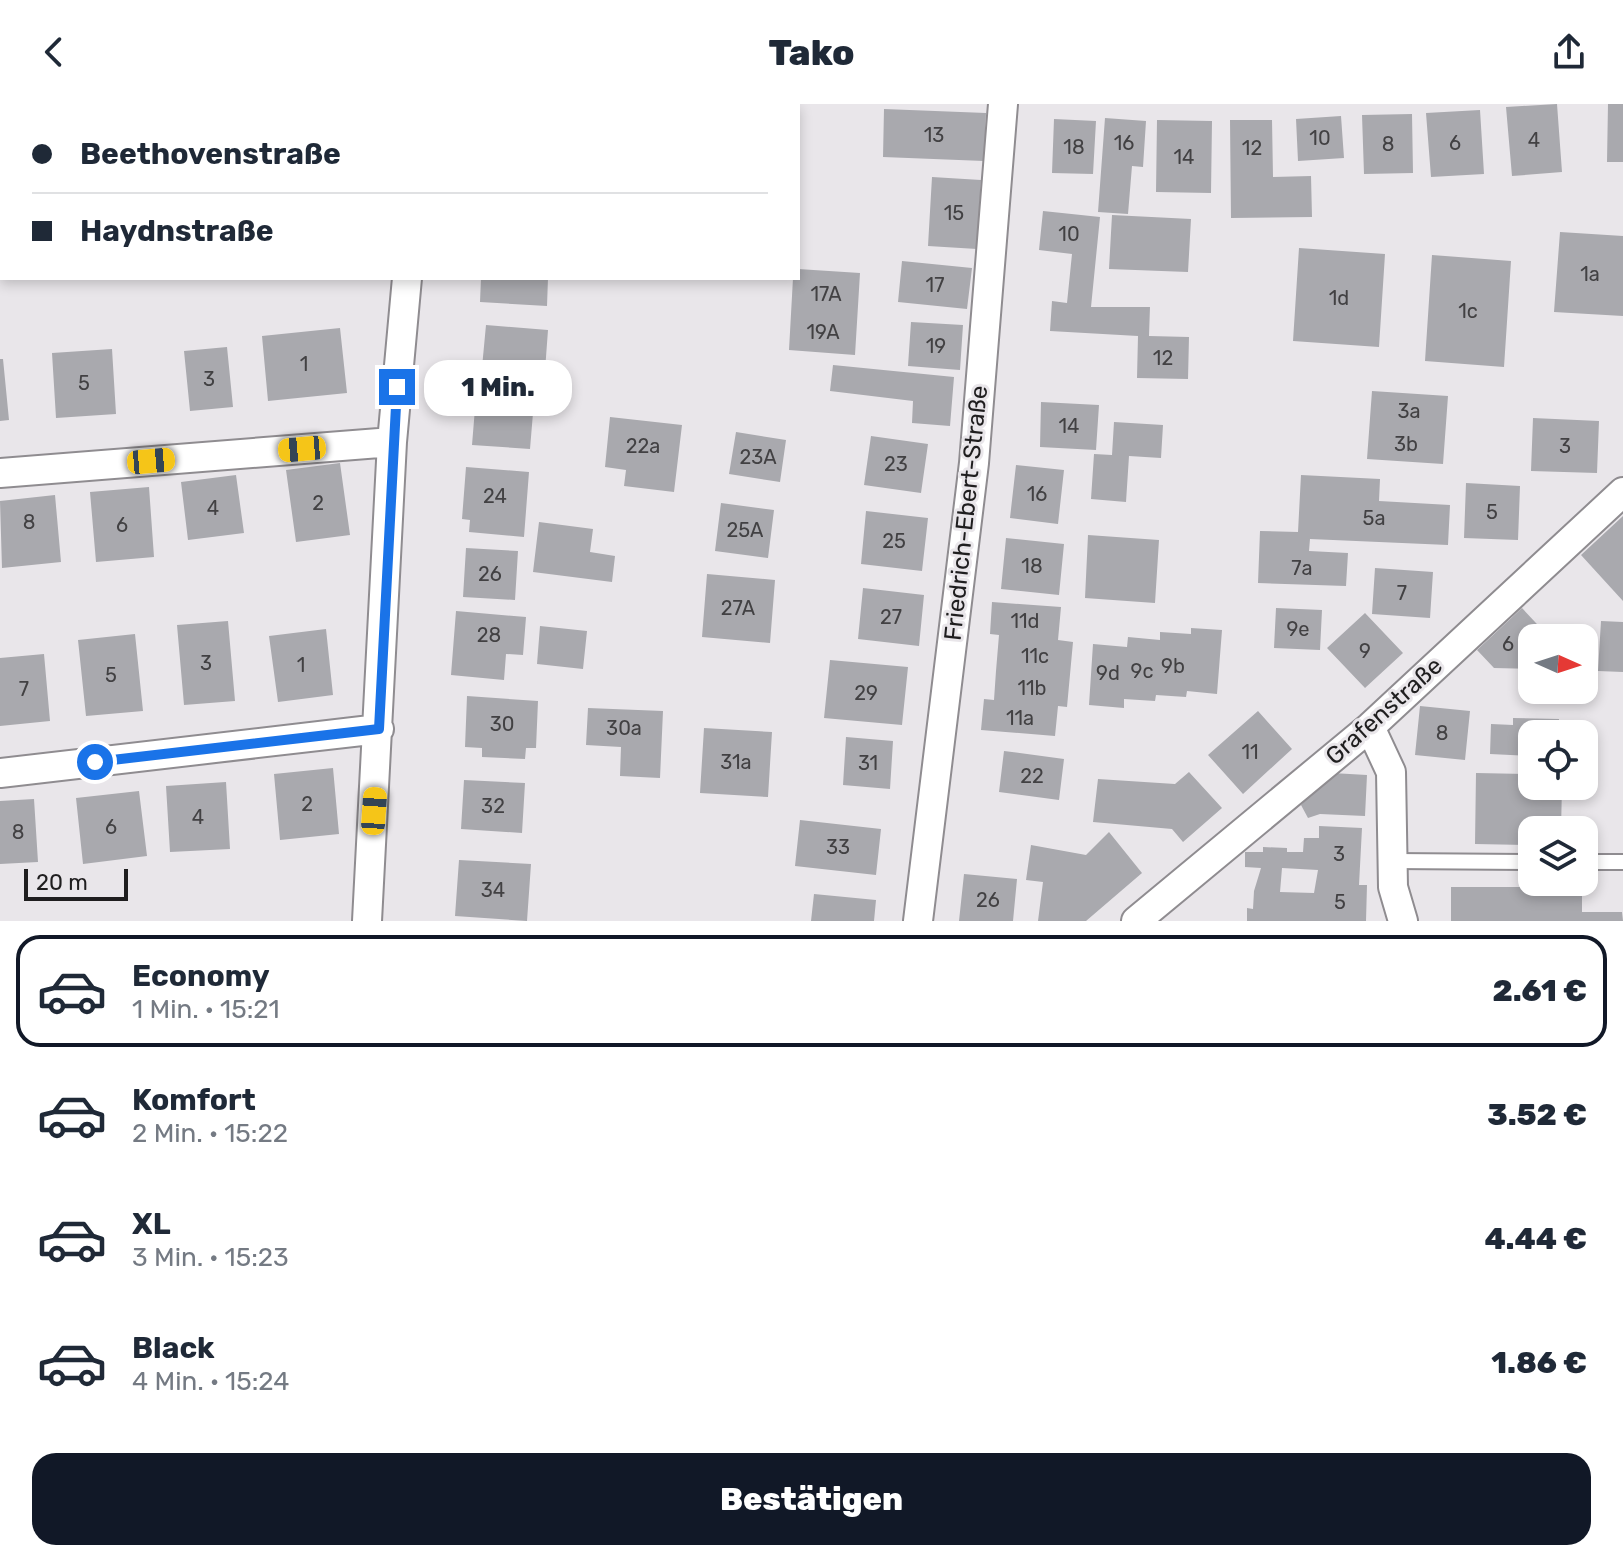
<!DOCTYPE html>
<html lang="de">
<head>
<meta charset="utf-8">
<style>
  :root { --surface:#fff; --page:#f6f6f7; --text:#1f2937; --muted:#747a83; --line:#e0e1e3; --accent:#111827 }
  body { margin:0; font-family:Rubik,sans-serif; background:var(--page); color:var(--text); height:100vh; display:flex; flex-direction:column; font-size:30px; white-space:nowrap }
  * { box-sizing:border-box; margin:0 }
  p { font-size:26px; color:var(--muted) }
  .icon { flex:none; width:44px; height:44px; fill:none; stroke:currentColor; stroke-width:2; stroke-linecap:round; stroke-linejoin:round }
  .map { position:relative; height:817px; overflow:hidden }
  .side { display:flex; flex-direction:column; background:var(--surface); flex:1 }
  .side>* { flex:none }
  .top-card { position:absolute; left:0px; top:0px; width:800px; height:176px; box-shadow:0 4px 12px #0003; display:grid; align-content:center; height:176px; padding:0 32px; background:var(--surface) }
  .needle { width:52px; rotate:93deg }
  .fabs { position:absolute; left:1518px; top:520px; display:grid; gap:16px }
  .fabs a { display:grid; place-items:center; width:80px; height:80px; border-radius:16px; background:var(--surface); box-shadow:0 4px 12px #0003; font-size:40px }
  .scale { position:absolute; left:24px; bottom:20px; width:104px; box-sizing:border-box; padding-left:8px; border:4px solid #1f1e1f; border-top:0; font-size:22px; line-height:28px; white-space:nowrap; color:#1f1e1f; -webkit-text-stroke:6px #e9e6ea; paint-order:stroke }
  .end { position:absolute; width:36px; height:36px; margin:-18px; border:10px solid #1a73e8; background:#fff; box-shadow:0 0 0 4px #fff }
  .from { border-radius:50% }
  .bubble { position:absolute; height:56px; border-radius:24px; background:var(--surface); box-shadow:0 4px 12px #0003; font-size:26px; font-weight:800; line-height:56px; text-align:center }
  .car { position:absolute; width:24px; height:48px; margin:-24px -12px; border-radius:10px; box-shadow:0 0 6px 2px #0007; background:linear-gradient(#f5c518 24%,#345 0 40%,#f5c518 0 76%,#345 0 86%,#f5c518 0) }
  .top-card b { display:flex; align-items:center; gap:28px; height:76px; font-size:30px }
  .top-card b+b { border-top:2px solid var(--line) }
  .top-card i { width:20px; height:20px; background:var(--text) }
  ul { padding:14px 0 0; list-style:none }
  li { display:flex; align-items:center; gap:24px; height:112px; margin:0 16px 12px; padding:0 16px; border:4px solid transparent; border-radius:24px }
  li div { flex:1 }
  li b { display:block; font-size:30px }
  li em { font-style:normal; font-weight:800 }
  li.selected { border-color:var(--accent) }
  li>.icon { width:72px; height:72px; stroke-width:1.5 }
  .button { display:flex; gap:16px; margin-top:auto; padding:16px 32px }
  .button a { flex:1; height:92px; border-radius:24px; background:var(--accent); color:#fff; font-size:32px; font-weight:800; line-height:92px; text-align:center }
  header { display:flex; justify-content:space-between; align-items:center; height:104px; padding:0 32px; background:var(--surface); font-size:36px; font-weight:800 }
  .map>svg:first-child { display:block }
</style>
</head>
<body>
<header><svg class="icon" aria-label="back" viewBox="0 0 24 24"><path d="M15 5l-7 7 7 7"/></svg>Tako<svg class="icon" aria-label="share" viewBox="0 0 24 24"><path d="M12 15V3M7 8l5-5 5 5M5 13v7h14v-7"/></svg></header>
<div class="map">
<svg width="1623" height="817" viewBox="0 0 1623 817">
  <rect width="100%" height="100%" fill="#e9e6ea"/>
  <path fill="#a9a9ae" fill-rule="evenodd" d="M 1557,0 L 1562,68 L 1512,72 L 1506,3 Z
    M 1608,0 L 1623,0 L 1623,58 L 1607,58 Z
    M 884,5 L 986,9 L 984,57 L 883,53 Z
    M 1480,6 L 1484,70 L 1431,73 L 1426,9 Z
    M 1412,10 L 1413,69 L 1364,70 L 1362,11 Z
    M 1341,12 L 1344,54 L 1298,57 L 1296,15 Z
    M 1105,14 L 1146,17 L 1143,63 L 1132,62 L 1128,110 L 1098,108 Z
    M 1054,15 L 1096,17 L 1093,70 L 1052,69 Z
    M 1157,16 L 1212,17 L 1211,89 L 1156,88 Z
    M 1230,16 L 1272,16 L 1273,73 L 1311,72 L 1312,113 L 1231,114 Z
    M 932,73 L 981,76 L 977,145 L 928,142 Z
    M 1043,107 L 1100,113 L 1091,203 L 1150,203 L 1149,232 L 1189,233 L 1188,275 L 1137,274 L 1138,232 L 1050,227 L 1052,197 L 1067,199 L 1072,150 L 1039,146 Z
    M 1112,111 L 1191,115 L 1188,168 L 1109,165 Z
    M 1560,128 L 1623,132 L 1623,212 L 1554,208 Z
    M 1299,144 L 1385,150 L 1379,243 L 1293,237 Z
    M 1432,151 L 1511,157 L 1504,263 L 1425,257 Z
    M 902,157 L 972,164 L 967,205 L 898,198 Z
    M 798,165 L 860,169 L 855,251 L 789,246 L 793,174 L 798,174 Z
    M 481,174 L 548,174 L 547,202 L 480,198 Z
    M 911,218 L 963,221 L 960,266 L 908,262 Z
    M 486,221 L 548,226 L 544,280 L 481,274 Z
    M 340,224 L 347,289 L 268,297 L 262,232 Z
    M 227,243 L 233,303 L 190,307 L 184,247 Z
    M 112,245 L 116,310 L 56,314 L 52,249 Z
    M 0,255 L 3,255 L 9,316 L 0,317 Z
    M 833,261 L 954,273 L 950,322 L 912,319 L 913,297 L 830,287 Z
    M 1372,287 L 1448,292 L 1443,360 L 1367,355 Z
    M 476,292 L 534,297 L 530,345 L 472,341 Z
    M 1041,298 L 1099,301 L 1096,346 L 1040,343 Z
    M 610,313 L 682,321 L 674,388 L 624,382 L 626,366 L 605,363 Z
    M 1533,314 L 1599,317 L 1597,369 L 1531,367 Z
    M 1114,318 L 1163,321 L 1161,354 L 1129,352 L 1126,398 L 1091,395 L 1094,350 L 1112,351 Z
    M 736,328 L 786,336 L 780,378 L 729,370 Z
    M 871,332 L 928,340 L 921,389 L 864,381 Z
    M 340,359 L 350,431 L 296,438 L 286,366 Z
    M 1016,361 L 1064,366 L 1058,420 L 1010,414 Z
    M 466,363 L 529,368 L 524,433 L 469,428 L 470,416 L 462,415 Z
    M 236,371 L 244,429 L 188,436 L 181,378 Z
    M 1301,371 L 1380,375 L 1379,397 L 1450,401 L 1448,441 L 1310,435 L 1309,447 L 1348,449 L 1346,482 L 1258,479 L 1260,427 L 1298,428 Z
    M 1466,379 L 1520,382 L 1518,436 L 1464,434 Z
    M 149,383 L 154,453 L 96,458 L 90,388 Z
    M 55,391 L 61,458 L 2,464 L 0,397 Z
    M 721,399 L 774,406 L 768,454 L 715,447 Z
    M 866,407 L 928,414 L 922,467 L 861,460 Z
    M 1623,412 L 1623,497 L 1581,451 Z
    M 539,418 L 593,425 L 590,448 L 615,452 L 612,478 L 533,468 Z
    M 1088,431 L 1159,436 L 1155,499 L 1085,494 Z
    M 1006,434 L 1064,440 L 1059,491 L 1001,485 Z
    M 466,444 L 518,447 L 515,496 L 463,493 Z
    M 1375,464 L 1433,468 L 1430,514 L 1372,510 Z
    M 707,470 L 775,476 L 770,539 L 702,533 Z
    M 863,484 L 924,491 L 919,542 L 858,535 Z
    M 992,498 L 1061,503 L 1058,536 L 1073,538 L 1067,603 L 1058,602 L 1055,632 L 981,626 L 984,595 L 994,596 L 996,567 L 999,531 L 990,530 Z
    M 1276,504 L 1322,506 L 1320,546 L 1274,544 Z
    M 1522,504 L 1550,534 L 1532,534 L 1532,565 L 1494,564 L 1477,546 Z
    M 456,507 L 526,513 L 523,551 L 506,550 L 504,576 L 451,571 Z
    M 1365,509 L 1403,549 L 1365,584 L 1327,544 Z
    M 228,517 L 235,597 L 184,601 L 177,521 Z
    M 1601,517 L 1623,518 L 1623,568 L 1598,567 Z
    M 540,522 L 587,527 L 583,565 L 537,560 Z
    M 1191,524 L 1222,526 L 1217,590 L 1187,587 L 1186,593 L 1156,591 L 1155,597 L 1124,595 L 1124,604 L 1089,601 L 1093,540 L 1127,543 L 1128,533 L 1160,536 L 1160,528 L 1191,530 Z
    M 326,525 L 333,591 L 278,598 L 269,532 Z
    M 135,530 L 143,607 L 86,612 L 78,536 Z
    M 44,550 L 50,617 L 0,622 L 0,554 Z
    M 830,556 L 908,563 L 902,621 L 824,614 Z
    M 467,592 L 538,597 L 536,644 L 526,644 L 525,655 L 482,653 L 482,644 L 465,643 Z
    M 1420,602 L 1470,607 L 1465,656 L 1415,651 Z
    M 588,604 L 663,607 L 660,674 L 620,672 L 621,643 L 586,641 Z
    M 1258,607 L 1292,645 L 1243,690 L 1208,651 Z
    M 1513,614 L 1559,615 L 1559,630 L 1532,630 L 1532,652 L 1490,650 L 1491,620 L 1513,621 Z
    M 704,624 L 772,628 L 768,693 L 700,689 Z
    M 846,633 L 893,637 L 890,685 L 843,681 Z
    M 1004,647 L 1064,655 L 1059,696 L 999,688 Z
    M 333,664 L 339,730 L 280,736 L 274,670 Z
    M 1189,668 L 1222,704 L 1183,738 L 1172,725 L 1093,718 L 1098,675 L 1175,680 Z
    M 1332,669 L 1367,671 L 1365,712 L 1320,710 L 1308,714 L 1301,701 Z
    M 1476,669 L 1532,670 L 1532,682 L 1562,682 L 1561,726 L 1532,726 L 1532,741 L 1475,740 Z
    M 464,676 L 525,679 L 522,729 L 461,725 Z
    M 226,678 L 230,745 L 170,748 L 166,682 Z
    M 139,687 L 147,752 L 83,760 L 76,694 Z
    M 34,695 L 38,758 L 0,760 L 0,697 Z
    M 800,716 L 881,725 L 876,771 L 795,762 Z
    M 1319,722 L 1362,724 L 1359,781 L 1367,781 L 1366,817 L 1247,817 L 1247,804 L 1253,805 L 1254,787 L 1261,764 L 1245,763 L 1245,748 L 1263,748 L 1263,743 L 1287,744 L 1287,748 L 1303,748 L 1304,734 L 1319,734 ZM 1282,764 L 1318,766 L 1314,789 L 1280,788 Z
    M 1109,728 L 1142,769 L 1086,817 L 1038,817 L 1043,778 L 1026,776 L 1031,741 L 1086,751 Z
    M 459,756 L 531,760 L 527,817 L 455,812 Z
    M 964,770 L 1017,775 L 1013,817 L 959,817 Z
    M 1526,770 L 1532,770 L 1532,778 L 1582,778 L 1582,808 L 1622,808 L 1623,817 L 1451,817 L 1451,783 L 1526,783 Z
    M 814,790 L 876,796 L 874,817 L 811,817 Z"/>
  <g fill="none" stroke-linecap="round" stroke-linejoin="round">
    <defs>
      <path id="lane" d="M 1393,757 L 1532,758
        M 1584,758 L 1623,758"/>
      <path id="street" d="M 355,2 L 374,0
        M 421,2 L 422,0
        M 0,39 L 2,38
        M 0,369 L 392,338
        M 1370,623 L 1391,668 L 1393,783 L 1403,817
        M 0,669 L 379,625
        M 367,817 L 392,338 L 407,174
        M 918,817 L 974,359 L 1003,0
        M 1136,817 L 1370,623 L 1623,388"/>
    </defs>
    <use href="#lane" stroke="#8f8c90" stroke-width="18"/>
    <use href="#street" stroke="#8f8c90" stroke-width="32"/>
    <path stroke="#a8a6a9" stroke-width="5" stroke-dasharray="8 4" stroke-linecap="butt" d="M 197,2 L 197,0"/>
    <use href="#lane" stroke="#fff" stroke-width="14"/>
    <use href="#street" stroke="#fff" stroke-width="28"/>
  </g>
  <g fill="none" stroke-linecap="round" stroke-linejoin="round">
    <path stroke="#1a73e8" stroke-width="10" d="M 95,658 L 379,625 L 397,283"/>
  </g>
  <g text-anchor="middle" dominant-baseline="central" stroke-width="6" stroke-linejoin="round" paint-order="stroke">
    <g font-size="20" fill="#424143">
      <text x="934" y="31">13</text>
      <text x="1320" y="34">10</text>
      <text x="1534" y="36">4</text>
      <text x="1124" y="39">16</text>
      <text x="1455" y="39">6</text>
      <text x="1388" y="40">8</text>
      <text x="1074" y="43">18</text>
      <text x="1252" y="44">12</text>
      <text x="1184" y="53">14</text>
      <text x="954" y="109">15</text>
      <text x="1069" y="130">10</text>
      <text x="1590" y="170">1a</text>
      <text x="935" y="181">17</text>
      <text x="826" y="190">17A</text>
      <text x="1339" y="194">1d</text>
      <text x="1468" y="207">1c</text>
      <text x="823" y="228">19A</text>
      <text x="936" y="242">19</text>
      <text x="1163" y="254">12</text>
      <text x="304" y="260">1</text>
      <text x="209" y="275">3</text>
      <text x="84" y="279">5</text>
      <text x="1409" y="307">3a</text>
      <text x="1069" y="322">14</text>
      <text x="1406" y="340">3b</text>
      <text x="643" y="342">22a</text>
      <text x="1565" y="342">3</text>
      <text x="758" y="353">23A</text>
      <text x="896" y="360">23</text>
      <text x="1037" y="390">16</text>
      <text x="495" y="392">24</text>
      <text x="318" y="399">2</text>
      <text x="213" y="404">4</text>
      <text x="1492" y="408">5</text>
      <text x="1374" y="414">5a</text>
      <text x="29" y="418">8</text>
      <text x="122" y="421">6</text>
      <text x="745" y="426">25A</text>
      <text x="894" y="437">25</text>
      <text x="1032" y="462">18</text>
      <text x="1302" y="464">7a</text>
      <text x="490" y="470">26</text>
      <text x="1402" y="489">7</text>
      <text x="738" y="504">27A</text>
      <text x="891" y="513">27</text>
      <text x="1025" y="517">11d</text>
      <text x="1298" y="525">9e</text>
      <text x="489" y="531">28</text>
      <text x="1508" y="540">6</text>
      <text x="1365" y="547">9</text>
      <text x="1035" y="552">11c</text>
      <text x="206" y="559">3</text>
      <text x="301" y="561">1</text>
      <text x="1173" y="562">9b</text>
      <text x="1142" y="567">9c</text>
      <text x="1108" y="569">9d</text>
      <text x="111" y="571">5</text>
      <text x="1032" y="584">11b</text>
      <text x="24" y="585">7</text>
      <text x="866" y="589">29</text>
      <text x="1020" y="614">11a</text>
      <text x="502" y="620">30</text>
      <text x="624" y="624">30a</text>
      <text x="1442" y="629">8</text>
      <text x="1250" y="648">11</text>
      <text x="736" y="658">31a</text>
      <text x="868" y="659">31</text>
      <text x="1032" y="672">22</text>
      <text x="307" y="700">2</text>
      <text x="493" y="702">32</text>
      <text x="198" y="713">4</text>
      <text x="111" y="723">6</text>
      <text x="18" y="728">8</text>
      <text x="838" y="743">33</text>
      <text x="1339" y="750">3</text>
      <text x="493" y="786">34</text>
      <text x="988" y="796">26</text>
      <text x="1340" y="798">5</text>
    </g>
    <g font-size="24" fill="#1f1e1f" stroke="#e9e6ea">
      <text transform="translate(966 409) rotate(-84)">Friedrich-Ebert-Straße</text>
      <text transform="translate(1384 607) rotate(-42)">Grafenstraße</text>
    </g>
  </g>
</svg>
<div class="fabs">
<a><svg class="needle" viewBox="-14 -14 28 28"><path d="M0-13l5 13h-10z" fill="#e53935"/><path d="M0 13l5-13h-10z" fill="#747a83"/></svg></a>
<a><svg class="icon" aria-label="locate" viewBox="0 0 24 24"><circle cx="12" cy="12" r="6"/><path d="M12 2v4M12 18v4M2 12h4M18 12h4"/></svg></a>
<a><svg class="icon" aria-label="layers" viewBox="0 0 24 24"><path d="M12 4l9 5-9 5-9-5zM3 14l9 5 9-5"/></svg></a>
</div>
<div class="scale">20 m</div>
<i class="end from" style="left:95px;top:658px"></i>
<i class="end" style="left:397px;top:283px"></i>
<div class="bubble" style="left:424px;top:256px;width:148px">1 Min.</div>
<i class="car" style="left:302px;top:345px;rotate:265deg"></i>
<i class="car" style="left:151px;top:357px;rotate:85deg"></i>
<i class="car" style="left:374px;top:707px;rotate:4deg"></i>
<div class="top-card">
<b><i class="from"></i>Beethovenstraße</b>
<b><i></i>Haydnstraße</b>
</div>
</div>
<section class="side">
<ul>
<li class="selected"><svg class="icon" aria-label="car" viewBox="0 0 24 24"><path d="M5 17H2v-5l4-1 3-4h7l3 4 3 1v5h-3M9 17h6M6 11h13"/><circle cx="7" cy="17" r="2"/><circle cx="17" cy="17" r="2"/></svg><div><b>Economy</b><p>1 Min. · 15:21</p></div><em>2.61 €</em></li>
<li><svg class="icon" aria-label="car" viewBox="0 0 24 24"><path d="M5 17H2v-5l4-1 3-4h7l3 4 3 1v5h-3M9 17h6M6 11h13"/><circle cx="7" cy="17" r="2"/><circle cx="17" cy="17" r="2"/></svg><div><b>Komfort</b><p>2 Min. · 15:22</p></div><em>3.52 €</em></li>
<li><svg class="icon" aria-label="car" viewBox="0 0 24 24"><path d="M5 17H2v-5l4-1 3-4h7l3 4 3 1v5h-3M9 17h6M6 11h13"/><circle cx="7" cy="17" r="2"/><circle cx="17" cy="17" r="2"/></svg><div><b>XL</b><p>3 Min. · 15:23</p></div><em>4.44 €</em></li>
<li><svg class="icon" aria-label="car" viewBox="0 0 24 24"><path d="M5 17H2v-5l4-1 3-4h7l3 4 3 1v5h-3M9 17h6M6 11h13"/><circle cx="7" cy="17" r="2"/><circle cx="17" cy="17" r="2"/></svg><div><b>Black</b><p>4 Min. · 15:24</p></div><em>1.86 €</em></li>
</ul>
<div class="button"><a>Bestätigen</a></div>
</section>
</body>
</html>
